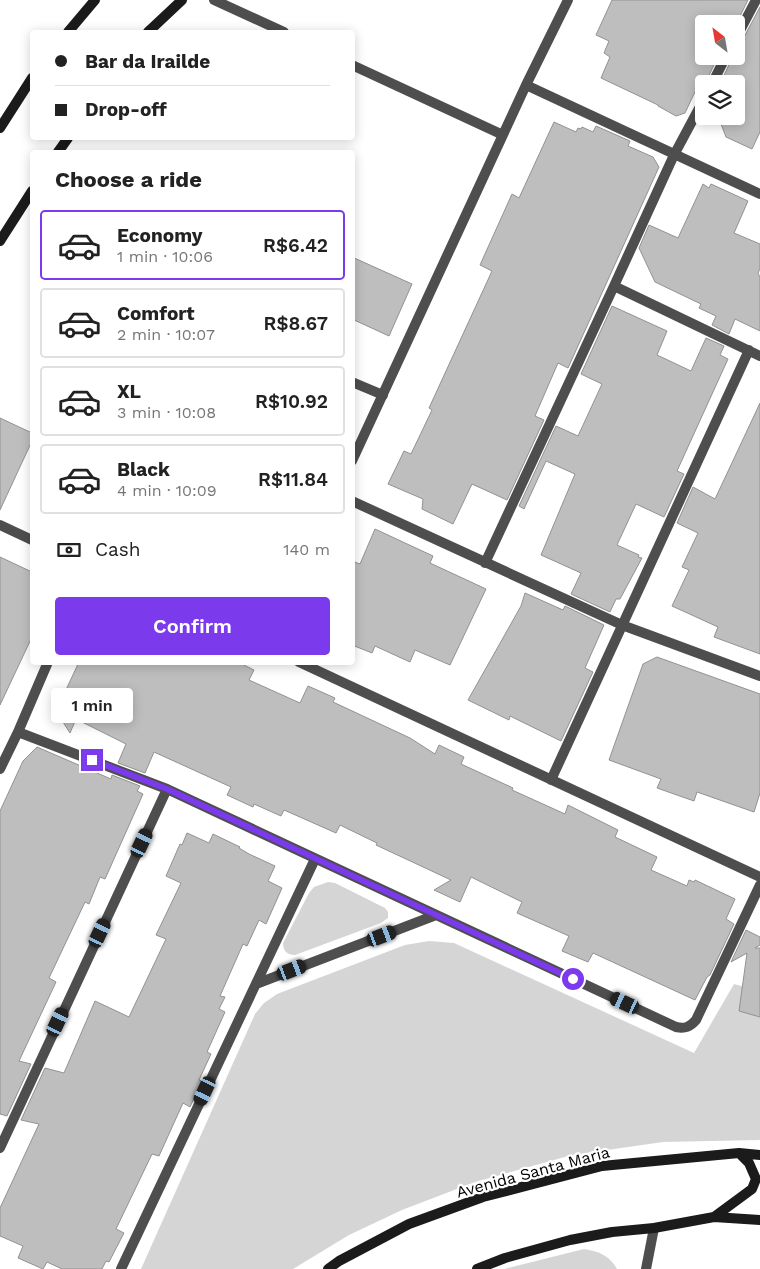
<!DOCTYPE html>
<html lang="en">
<head>
<meta charset="utf-8">
<style>
  :root { --surface:#fff; --page:#f6f6f6; --text:#222; --muted:#767676; --line:#e0e0e0; --accent:#7c3aed }
  body { margin:0; font-family:"Work Sans",sans-serif; background:var(--page); color:var(--text); height:100vh; display:flex; flex-direction:column; font-size:19px; white-space:nowrap }
  * { box-sizing:border-box; margin:0 }
  p { font-size:16px; color:var(--muted) }
  .icon { flex:none; width:28px; height:28px; fill:none; stroke:currentColor; stroke-width:2; stroke-linecap:round; stroke-linejoin:round }
  .map { position:relative; flex:1; overflow:hidden }
  .side { position:absolute; left:30px; top:150px; width:325px; height:515px; display:flex; flex-direction:column; background:var(--surface); border-radius:5px; box-shadow:0 2px 12px #0003 }
  .side>* { flex:none }
  .top-card { position:absolute; left:30px; top:30px; width:325px; height:110px; border-radius:5px; box-shadow:0 2px 12px #0003; display:grid; align-content:center; height:110px; padding:0 25px; background:var(--surface) }
  .needle { width:32px; rotate:329deg }
  .tools { position:absolute; left:695px; top:15px; display:grid; gap:10px }
  .tools a { display:grid; place-items:center; width:50px; height:50px; border-radius:5px; background:var(--surface); box-shadow:0 2px 12px #0003; font-size:25px }
  .end { position:absolute; width:22px; height:22px; margin:-11px; border:6px solid #7c3aed; background:#fff; box-shadow:0 0 0 2px #fff }
  .from { border-radius:50% }
  .bubble { position:absolute; height:35px; border-radius:5px; background:var(--surface); box-shadow:0 2px 12px #0003; font-size:16px; font-weight:600; line-height:35px; text-align:center }
  .car { position:absolute; width:15px; height:30px; margin:-15px -8px; border-radius:6px; box-shadow:0 0 4px 1px #0007; background:linear-gradient(#222 24%,#8ab4d8 0 40%,#222 0 76%,#8ab4d8 0 86%,#222 0) }
  .top-card b { display:flex; align-items:center; gap:18px; height:48px; font-size:19px }
  .top-card b+b { border-top:1px solid var(--line) }
  .top-card i { width:12px; height:12px; background:var(--text) }
  ul { padding:0; list-style:none }
  li { display:flex; align-items:center; gap:15px; height:70px; margin:0 10px 8px; padding:0 15px; border:2px solid var(--line); border-radius:5px }
  li div { flex:1 }
  li b { display:block; font-size:19px }
  li em { font-style:normal; font-weight:600 }
  li.on { border-color:var(--accent) }
  li>.icon { width:45px; height:45px; stroke-width:1.5 }
  h2 { padding:0 25px; font-size:22px; line-height:60px }
  .pay { display:flex; align-items:center; gap:12px; height:55px; padding:0 25px; font-size:19px }
  .pay p { margin-inline-start:auto }
  .primary-button { display:flex; gap:10px; margin-top:auto; padding:10px 25px }
  .primary-button a { flex:1; height:58px; border-radius:5px; background:var(--accent); color:#fff; font-size:20px; font-weight:600; line-height:58px; text-align:center }
  .map>svg:first-child { display:block }
</style>
</head>
<body>
<div class="map">
<svg width="760" height="1269" viewBox="0 0 760 1269">
  <rect width="100%" height="100%" fill="#fff"/>
  <path fill="#d5d5d5" d="M 328,882 L 335,883 L 385,908 L 388,912 L 388,918 L 381,923 L 295,955 C 287,955 283,951 283,943 L 309,893 L 314,887 Z
    M 429,941 L 454,943 L 694,1053 L 734,984 L 760,991 L 760,1140 L 663,1142 L 572,1155 L 475,1182 L 402,1210 L 349,1235 L 293,1269 L 141,1269 L 255,1014 L 264,1003 L 277,994 L 405,945 Z
    M 584,1249 C 599,1251 610,1256 617,1269 L 504,1269 Z"/>
  <path fill="#bebebe" stroke="#929292" d="M 612,0 L 748,0 L 736,24 L 704,24 L 704,56 L 718,56 L 706,82 L 703,75 L 685,113 L 676,116 L 658,106 L 658,105 L 601,78 L 610,57 L 604,53 L 609,41 L 596,35 Z
    M 760,7 L 760,132 L 752,149 L 726,137 L 718,116 L 736,116 L 736,84 L 720,84 L 733,56 L 736,56 L 736,45 L 742,41 Z
    M 554,122 L 576,132 L 578,128 L 581,129 L 582,127 L 593,132 L 596,126 L 630,141 L 628,146 L 653,157 L 659,167 L 568,368 L 558,363 L 535,416 L 544,420 L 507,500 L 472,484 L 453,524 L 422,509 L 423,499 L 388,484 L 404,451 L 411,454 L 432,410 L 429,408 L 492,271 L 480,265 L 512,194 L 519,198 Z
    M 703,184 L 709,188 L 711,184 L 748,201 L 734,233 L 760,244 L 760,269 L 758,273 L 760,277 L 760,331 L 735,319 L 729,334 L 712,325 L 716,316 L 699,308 L 701,304 L 655,282 L 639,248 L 649,225 L 678,238 Z
    M 352,257 L 412,284 L 389,336 L 352,319 Z
    M 612,306 L 667,331 L 657,355 L 691,371 L 706,338 L 724,346 L 720,355 L 728,359 L 677,471 L 684,474 L 664,517 L 636,504 L 617,545 L 639,555 L 638,557 L 642,558 L 620,599 L 616,599 L 610,612 L 571,594 L 581,573 L 541,555 L 575,474 L 546,461 L 524,509 L 519,506 L 556,426 L 578,436 L 602,384 L 581,374 Z
    M 760,403 L 760,654 L 714,637 L 718,627 L 672,606 L 689,570 L 682,567 L 698,533 L 677,523 L 693,487 L 715,499 Z
    M 0,418 L 32,433 L 32,441 L 0,510 Z
    M 375,529 L 433,556 L 430,563 L 486,589 L 450,665 L 415,650 L 410,662 L 375,646 L 372,653 L 352,645 L 352,561 L 360,564 Z
    M 0,557 L 32,572 L 32,637 L 0,705 Z
    M 525,593 L 563,610 L 565,606 L 604,625 L 585,668 L 593,672 L 561,741 L 510,716 L 509,720 L 468,700 L 521,606 Z
    M 657,657 L 760,694 L 760,793 L 754,812 L 697,792 L 694,801 L 657,788 L 661,779 L 609,760 L 643,664 Z
    M 79,662 L 238,662 L 254,670 L 249,680 L 300,703 L 308,686 L 335,698 L 333,702 L 410,738 L 435,754 L 439,745 L 464,757 L 461,764 L 513,788 L 512,790 L 565,814 L 568,805 L 618,830 L 615,837 L 657,857 L 651,870 L 687,886 L 689,880 L 694,882 L 695,880 L 735,899 L 726,919 L 734,924 L 710,975 L 707,977 L 695,1000 L 593,953 L 588,962 L 562,951 L 569,936 L 517,913 L 522,902 L 471,877 L 460,902 L 434,890 L 451,880 L 376,845 L 377,843 L 340,825 L 336,833 L 284,810 L 281,816 L 254,804 L 253,807 L 227,795 L 231,787 L 154,752 L 145,773 L 118,763 L 126,744 L 76,719 L 70,733 L 56,711 Z
    M 37,747 L 111,779 L 112,775 L 140,786 L 137,791 L 143,794 L 105,879 L 100,877 L 89,904 L 85,902 L 49,978 L 56,982 L 19,1061 L 31,1064 L 7,1116 L 0,1114 L 0,811 L 23,761 Z
    M 187,833 L 209,843 L 213,834 L 240,847 L 239,848 L 249,854 L 275,866 L 268,881 L 282,888 L 266,924 L 259,920 L 247,946 L 243,944 L 220,996 L 225,997 L 219,1009 L 225,1012 L 207,1052 L 211,1054 L 199,1080 L 202,1081 L 190,1107 L 183,1103 L 159,1156 L 152,1154 L 116,1229 L 124,1233 L 109,1262 L 106,1261 L 102,1269 L 62,1269 L 47,1262 L 43,1269 L 18,1258 L 23,1246 L 0,1236 L 0,1208 L 39,1124 L 21,1120 L 45,1068 L 64,1073 L 95,1001 L 129,1017 L 166,939 L 156,935 L 181,883 L 166,876 L 180,844 L 182,845 Z
    M 746,930 L 760,937 L 760,945 L 755,948 L 760,948 L 760,1017 L 739,1011 L 747,953 L 731,962 Z"/>
  <g fill="none" stroke-linecap="round" stroke-linejoin="round">
    <path stroke="#4e4e4e" stroke-width="10" d="M 352,382 L 383,395"/>
    <path stroke="#4e4e4e" stroke-width="10" d="M 214,0 L 284,32
      M 736,38 L 756,0
      M 352,65 L 503,135
      M 712,84 L 726,56
      M 526,85 L 760,194
      M 614,286 L 674,155 L 704,99
      M 352,461 L 526,85 L 568,0
      M 352,501 L 622,625 L 760,676
      M 0,525 L 32,540
      M 485,563 L 614,286 L 760,356
      M 48,662 L 18,732 L 167,789 L 676,1027 C 685,1029 690,1027 696,1020 L 760,885
      M 299,662 L 760,877
      M 0,769 L 18,732
      M 551,780 L 749,350
      M 256,984 L 436,915
      M 0,1148 L 167,789
      M 121,1269 L 315,859
      M 646,1269 L 654,1228"/>
    <path stroke="#1b1b1b" stroke-width="10" d="M 68,32 L 95,0
      M 148,32 L 182,0
      M 0,128 L 32,78
      M 58,152 L 68,138
      M 0,241 L 32,191
      M 714,1217 L 752,1189 L 756,1179 L 749,1163 L 739,1153
      M 328,1269 L 339,1261 L 409,1224 L 483,1197 L 602,1166 L 739,1153 L 760,1155
      M 477,1269 L 505,1258 L 570,1240 L 612,1232 L 654,1228 L 714,1217 L 760,1220"/>
  </g>
  <g fill="none" stroke-linecap="round" stroke-linejoin="round">
    <path stroke="#7c3aed" stroke-width="6" d="M 92,760 L 167,789 L 573,979"/>
  </g>
  <g text-anchor="middle" dominant-baseline="central" stroke-width="4.5" stroke-linejoin="round" paint-order="stroke">
    <g font-size="16" fill="#000" stroke="#fff">
      <text transform="translate(533 1172) rotate(-15)">Avenida Santa Maria</text>
    </g>
  </g>
</svg>
<div class="tools">
<a><svg class="needle" viewBox="-14 -14 28 28"><path d="M0-13l5 13h-10z" fill="#e53935"/><path d="M0 13l5-13h-10z" fill="#767676"/></svg></a>
<a><svg class="icon" aria-label="layers" viewBox="0 0 24 24"><path d="M12 4l9 5-9 5-9-5zM3 14l9 5 9-5"/></svg></a>
</div>
<i class="end from" style="left:573px;top:979px"></i>
<i class="end" style="left:92px;top:760px"></i>
<div class="bubble" style="left:51px;top:688px;width:82px">1 min</div>
<i class="car" style="left:142px;top:843px;rotate:25deg"></i>
<i class="car" style="left:100px;top:933px;rotate:25deg"></i>
<i class="car" style="left:382px;top:936px;rotate:69deg"></i>
<i class="car" style="left:292px;top:970px;rotate:69deg"></i>
<i class="car" style="left:625px;top:1003px;rotate:295deg"></i>
<i class="car" style="left:58px;top:1022px;rotate:25deg"></i>
<i class="car" style="left:205px;top:1091px;rotate:205deg"></i>
<div class="top-card">
<b><i class="from"></i>Bar da Irailde</b>
<b><i></i>Drop-off</b>
</div>
<section class="side">
<h2>Choose a ride</h2>
<ul>
<li class="on"><svg class="icon" aria-label="car" viewBox="0 0 24 24"><path d="M5 17H2v-5l4-1 3-4h7l3 4 3 1v5h-3M9 17h6M6 11h13"/><circle cx="7" cy="17" r="2"/><circle cx="17" cy="17" r="2"/></svg><div><b>Economy</b><p>1 min · 10:06</p></div><em>R$6.42</em></li>
<li><svg class="icon" aria-label="car" viewBox="0 0 24 24"><path d="M5 17H2v-5l4-1 3-4h7l3 4 3 1v5h-3M9 17h6M6 11h13"/><circle cx="7" cy="17" r="2"/><circle cx="17" cy="17" r="2"/></svg><div><b>Comfort</b><p>2 min · 10:07</p></div><em>R$8.67</em></li>
<li><svg class="icon" aria-label="car" viewBox="0 0 24 24"><path d="M5 17H2v-5l4-1 3-4h7l3 4 3 1v5h-3M9 17h6M6 11h13"/><circle cx="7" cy="17" r="2"/><circle cx="17" cy="17" r="2"/></svg><div><b>XL</b><p>3 min · 10:08</p></div><em>R$10.92</em></li>
<li><svg class="icon" aria-label="car" viewBox="0 0 24 24"><path d="M5 17H2v-5l4-1 3-4h7l3 4 3 1v5h-3M9 17h6M6 11h13"/><circle cx="7" cy="17" r="2"/><circle cx="17" cy="17" r="2"/></svg><div><b>Black</b><p>4 min · 10:09</p></div><em>R$11.84</em></li>
</ul>
<div class="pay"><svg class="icon" aria-label="cash" viewBox="0 0 24 24"><path d="M3 7h18v10H3z"/><circle cx="12" cy="12" r="2"/></svg>Cash<p>140 m</p></div>
<div class="primary-button"><a>Confirm</a></div>
</section>
</div>
</body>
</html>
